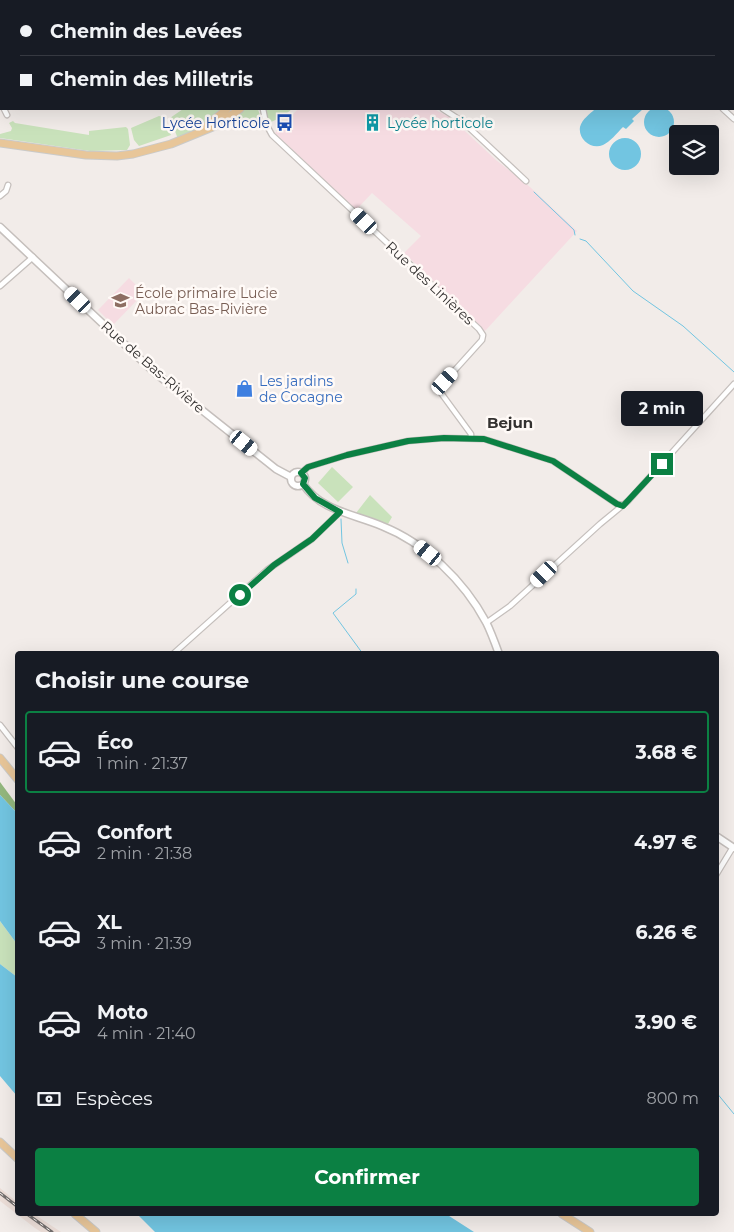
<!DOCTYPE html>
<html lang="fr">
<head>
<meta charset="utf-8">
<style>
  :root { --surface:#171b24; --page:#20242c; --text:#f1f3f6; --muted:#9ea1a6; --line:#363941; --accent:#0b8043 }
  body { margin:0; font-family:Montserrat,sans-serif; background:var(--page); color:var(--text); height:100vh; display:flex; flex-direction:column; font-size:19px; white-space:nowrap }
  * { box-sizing:border-box; margin:0 }
  p { font-size:16px; color:var(--muted) }
  .icon { flex:none; width:28px; height:28px; fill:none; stroke:currentColor; stroke-width:2; stroke-linecap:round; stroke-linejoin:round }
  .map { position:relative; flex:1; overflow:hidden }
  .sheet { position:absolute; left:15px; top:651px; width:704px; height:565px; display:flex; flex-direction:column; background:var(--surface); border-radius:5px; box-shadow:0 5px 20px #0002 }
  .sheet>* { flex:none }
  .hud { position:absolute; left:0px; top:0px; width:735px; height:110px; box-shadow:0 5px 20px #0002; display:grid; align-content:center; height:110px; padding:0 20px; background:var(--surface) }
  .tools { position:absolute; left:669px; top:125px; display:grid; gap:10px }
  .tools a { display:grid; place-items:center; width:50px; height:50px; border-radius:5px; background:var(--surface); box-shadow:0 5px 20px #0002; font-size:25px }
  .end { position:absolute; width:22px; height:22px; margin:-11px; border:6px solid #0b8043; background:#fff; box-shadow:0 0 0 2px #fff }
  .from { border-radius:50% }
  .bubble { position:absolute; height:35px; border-radius:5px; background:var(--surface); box-shadow:0 5px 20px #0002; font-size:16px; font-weight:700; line-height:35px; text-align:center }
  .car { position:absolute; width:15px; height:30px; margin:-15px -8px; border-radius:6px; box-shadow:0 0 4px 1px #0007; background:linear-gradient(#fff 24%,#345 0 40%,#fff 0 76%,#345 0 86%,#fff 0) }
  .hud b { display:flex; align-items:center; gap:18px; height:48px; font-size:19px }
  .hud b+b { border-top:1px solid var(--line) }
  .hud i { width:12px; height:12px; background:var(--text) }
  ul { padding:0; list-style:none }
  li { display:flex; align-items:center; gap:15px; height:82px; margin:0 10px 8px; padding:0 10px; border:2px solid transparent; border-radius:5px }
  li div { flex:1 }
  li b { display:block; font-size:19px }
  li em { font-style:normal; font-weight:700 }
  li.on { border-color:var(--accent) }
  li>.icon { width:45px; height:45px; stroke-width:1.5 }
  h2 { padding:0 20px; font-size:22px; line-height:60px }
  .pay { display:flex; align-items:center; gap:12px; height:55px; padding:0 20px; font-size:19px }
  .pay p { margin-inline-start:auto }
  .action { display:flex; gap:10px; margin-top:auto; padding:10px 20px }
  .action a { flex:1; height:58px; border-radius:5px; background:var(--accent); color:#fff; font-size:20px; font-weight:700; line-height:58px; text-align:center }
  .map>svg:first-child { display:block }
</style>
</head>
<body>
<div class="map">
<svg width="734" height="1232" viewBox="0 0 734 1232">
  <rect width="100%" height="100%" fill="#f2ece9"/>
  <path fill="#ecded8" d="M 343,0 L 481,0 L 480,1 Z
    M 0,1188 L 17,1202 L 18,1214 L 34,1214 L 61,1232 L 41,1232 L 35,1228 L 0,1201 Z"/>
  <path fill="#f6dce2" d="M 298,109 L 434,109 L 451,118 L 496,160 L 530,187 L 577,231 L 485,331 L 404,253 L 421,236 L 372,193 L 356,210 L 275,133 Z
    M 129,278 L 144,293 L 113,325 L 98,310 Z"/>
  <path fill="#c9e2bb" d="M 0,0 L 90,0 L 1,1 L 1,43 Z
    M 183,109 L 224,109 L 206,123 L 178,139 L 170,118 Z
    M 244,109 L 258,109 L 261,119 L 260,123 L 248,123 L 236,118 L 234,115 Z
    M 265,109 L 292,109 L 282,117 L 271,122 L 266,118 Z
    M 159,116 L 163,117 L 171,135 L 139,146 L 134,140 L 131,128 Z
    M 13,121 L 15,123 L 89,135 L 89,131 L 126,127 L 128,129 L 130,145 L 127,150 L 90,151 L 0,138 L 0,134 L 11,131 L 12,128 L 9,123 Z
    M 332,467 L 353,487 L 338,502 L 318,483 Z
    M 370,495 L 392,517 L 388,524 L 356,513 Z
    M 0,921 L 17,944 L 17,977 L 0,964 Z"/>
  <path fill="#93b77d" d="M 0,782 L 17,805 L 17,813 L 0,795 Z"/>
  <path fill="#72c5e1" d="M644 122a15 15 0 1 1 30 0a15 15 0 1 1-30 0Z
    M 595,109 L 643,109 L 632,119 L 634,121 L 626,129 L 623,127 C 617,133 610,142 603,145 C 591,150 578,139 580,127 C 582,119 590,114 595,109 Z
    M609 154a16 16 0 1 1 32 0a16 16 0 1 1-32 0Z
    M 0,795 L 17,813 L 17,944 L 0,921 Z
    M 0,964 L 17,977 L 17,1096 L 0,1076 Z
    M 137,1214 L 446,1214 L 474,1232 L 155,1232 Z"/>
  <g fill="none" stroke-linecap="round" stroke-linejoin="round">
    <path stroke="#72c5e1" stroke-width="1" d="M 534,192 L 574,230 L 575,235
      M 580,239 L 586,241 L 633,291 L 683,326 L 734,372
      M 341,519 L 342,543 L 348,563
      M 356,589 L 356,594 L 333,613 L 363,654
      M 716,1092 L 734,1114"/>
    <defs>
      <path id="street" d="M 305,0 L 307,1
        M 607,0 L 608,1
        M 95,1 L 97,0
        M 374,1 L 375,0
        M 0,61 L 1,60
        M 0,101 L 1,104
        M 4,109 L 7,115
        M 263,109 L 266,124 L 272,135 L 479,329 L 483,335 L 482,340 L 445,381 L 441,386 L 441,393 L 471,434 L 471,438
        M 443,109 L 463,122 L 526,181
        M 723,109 L 734,119
        M 0,196 L 6,191 L 8,185
        M 0,286 L 33,257
        M 301,473 L 308,467 L 347,455 L 408,441 L 444,438 L 484,439 L 553,461 L 617,504 L 623,505
        M 486,623 L 510,606 L 600,524 L 628,501 L 734,384
        M 173,654 L 267,570 L 312,539 L 340,512
        M 0,725 L 18,748
        M 716,875 L 733,847"/>
      <path id="secondary" d="M 0,227 L 154,372 L 276,469 L 291,477
        M291 479a7 7 0 1 1 14 0a7 7 0 1 1-14 0Z
        M 303,484 C 321,511 354,514 382,526 C 425,543 464,581 486,622 C 491,632 495,643 499,654
        M 716,836 L 734,848"/>
      <path id="primary" d="M 182,0 L 183,1
        M 204,128 L 227,109
        M 0,143 L 86,155 L 117,156 L 133,154 L 171,144 L 215,126 L 240,109
        M 0,758 L 18,780
        M 0,1142 L 18,1159
        M 75,1214 L 96,1232
        M 562,1214 L 590,1232"/>
    </defs>
    <use href="#street" stroke="#c5bfbc" stroke-width="7"/>
    <use href="#secondary" stroke="#c5bfbc" stroke-width="9"/>
    <use href="#primary" stroke="#cacac9" stroke-width="9"/>
    <use href="#street" stroke="#fff" stroke-width="4.5"/>
    <use href="#secondary" stroke="#fff" stroke-width="6"/>
    <use href="#primary" stroke="#e8c699" stroke-width="7"/>
    <defs>
      <path id="rail" d="M 0,1193 L 18,1207
        M 27,1214 L 52,1232"/>
    </defs>
    <use href="#rail" stroke="#726e6d" stroke-width="3"/>
    <use href="#rail" stroke="#fffaf7" stroke-width="1" stroke-dasharray="4" stroke-linecap="butt"/>
  </g>
  <g fill="none" stroke-linecap="round" stroke-linejoin="round">
    <path stroke="#0b8043" stroke-width="6" d="M 240,595 L 274,565 L 312,539 L 340,512 L 315,498 L 303,484 L 305,478 L 301,473 L 308,467 L 347,455 L 408,441 L 444,438 L 484,439 L 553,461 L 617,504 L 623,506 L 662,464"/>
  </g>
  <defs>
    <symbol id="bus-bare" viewBox="-9 -9 18 18"><path d="M-5-6H5V4H4V6H2V4H-2V6H-4V4H-5ZM-3.5-4V0h7V-4ZM-3.5 1.2v1.5H-2V1.2ZM2 1.2v1.5H3.5V1.2Z" fill="#1a4fb4" stroke="#fffaf7" stroke-width="2.5" paint-order="stroke"/></symbol>
    <symbol id="building-bare" viewBox="-9 -9 18 18"><path d="M-4-6H4V6H1V3H-1V6H-4ZM-2.5-4.3h1.7v1.8h-1.7ZM.8-4.3h1.7v1.8H.8ZM-2.5-1h1.7V.8h-1.7ZM.8-1h1.7V.8H.8Z" fill="#0f9aa8" stroke="#fffaf7" stroke-width="2.5" paint-order="stroke"/></symbol>
    <symbol id="school-bare" viewBox="-9 -9 18 18"><path d="M0-5L7-2L0 1L-7-2ZM-4 1L0 2.5L4 1V4Q0 6-4 4Z" fill="#8d6e63" stroke="#fffaf7" stroke-width="2.5" paint-order="stroke"/></symbol>
    <symbol id="shop-bare" viewBox="-9 -9 18 18"><path d="M-5-2.5h2.3a2.7 3.5 0 0 1 5.4 0H5L5.5 6h-11ZM-1.5-2.5h3a1.5 2.3 0 0 0-3 0Z" fill="#3f7fe0" stroke="#fffaf7" stroke-width="2.5" paint-order="stroke"/></symbol>
  </defs>
  <g fill-rule="evenodd">
    <use href="#bus-bare" x="272" y="110" width="25" height="25"/>
    <use href="#building-bare" x="360" y="110" width="25" height="25"/>
    <use href="#school-bare" x="108" y="288" width="25" height="25"/>
    <use href="#shop-bare" x="232" y="376" width="25" height="25"/>
  </g>
  <g text-anchor="middle" dominant-baseline="central" stroke-width="5" stroke-linejoin="round" paint-order="stroke">
    <g font-size="14" fill="#164399" stroke="#fffaf7" text-anchor="end">
      <text x="270" y="123">Lycée Horticole</text>
    </g>
    <g font-size="14" fill="#0d838f" stroke="#fffaf7" text-anchor="start">
      <text x="387" y="123">Lycée horticole</text>
    </g>
    <g font-size="14" fill="#343231" stroke="#fffaf7">
      <text transform="translate(430 283) rotate(43)">Rue des Linières</text>
      <text transform="translate(153 367) rotate(41)">Rue de Bas-Rivière</text>
    </g>
    <g font-size="14" fill="#785e54" stroke="#fffaf7" text-anchor="start">
      <text x="135" y="293">École primaire Lucie<tspan x="135" dy="16">Aubrac Bas-Rivière</tspan></text>
    </g>
    <g font-size="14" fill="#366cbe" stroke="#fffaf7" text-anchor="start">
      <text x="259" y="381">Les jardins<tspan x="259" dy="16">de Cocagne</tspan></text>
    </g>
    <g font-size="15" font-weight="bold" fill="#343231" stroke="#fffaf7">
      <text x="510" y="422">Bejun</text>
    </g>
  </g>
</svg>
<div class="tools">
<a><svg class="icon" aria-label="layers" viewBox="0 0 24 24"><path d="M12 4l9 5-9 5-9-5zM3 14l9 5 9-5"/></svg></a>
</div>
<i class="end from" style="left:240px;top:595px"></i>
<i class="end" style="left:662px;top:464px"></i>
<div class="bubble" style="left:621px;top:391px;width:82px">2 min</div>
<i class="car" style="left:364px;top:221px;rotate:314deg"></i>
<i class="car" style="left:78px;top:300px;rotate:314deg"></i>
<i class="car" style="left:445px;top:381px;rotate:42deg"></i>
<i class="car" style="left:244px;top:443px;rotate:129deg"></i>
<i class="car" style="left:428px;top:553px;rotate:309deg"></i>
<i class="car" style="left:544px;top:574px;rotate:226deg"></i>
<div class="hud">
<b><i class="from"></i>Chemin des Levées</b>
<b><i></i>Chemin des Milletris</b>
</div>
<section class="sheet">
<h2>Choisir une course</h2>
<ul>
<li class="on"><svg class="icon" aria-label="car" viewBox="0 0 24 24"><path d="M5 17H2v-5l4-1 3-4h7l3 4 3 1v5h-3M9 17h6M6 11h13"/><circle cx="7" cy="17" r="2"/><circle cx="17" cy="17" r="2"/></svg><div><b>Éco</b><p>1 min · 21:37</p></div><em>3.68 €</em></li>
<li><svg class="icon" aria-label="car" viewBox="0 0 24 24"><path d="M5 17H2v-5l4-1 3-4h7l3 4 3 1v5h-3M9 17h6M6 11h13"/><circle cx="7" cy="17" r="2"/><circle cx="17" cy="17" r="2"/></svg><div><b>Confort</b><p>2 min · 21:38</p></div><em>4.97 €</em></li>
<li><svg class="icon" aria-label="car" viewBox="0 0 24 24"><path d="M5 17H2v-5l4-1 3-4h7l3 4 3 1v5h-3M9 17h6M6 11h13"/><circle cx="7" cy="17" r="2"/><circle cx="17" cy="17" r="2"/></svg><div><b>XL</b><p>3 min · 21:39</p></div><em>6.26 €</em></li>
<li><svg class="icon" aria-label="car" viewBox="0 0 24 24"><path d="M5 17H2v-5l4-1 3-4h7l3 4 3 1v5h-3M9 17h6M6 11h13"/><circle cx="7" cy="17" r="2"/><circle cx="17" cy="17" r="2"/></svg><div><b>Moto</b><p>4 min · 21:40</p></div><em>3.90 €</em></li>
</ul>
<div class="pay"><svg class="icon" aria-label="cash" viewBox="0 0 24 24"><path d="M3 7h18v10H3z"/><circle cx="12" cy="12" r="2"/></svg>Espèces<p>800 m</p></div>
<div class="action"><a>Confirmer</a></div>
</section>
</div>
</body>
</html>
